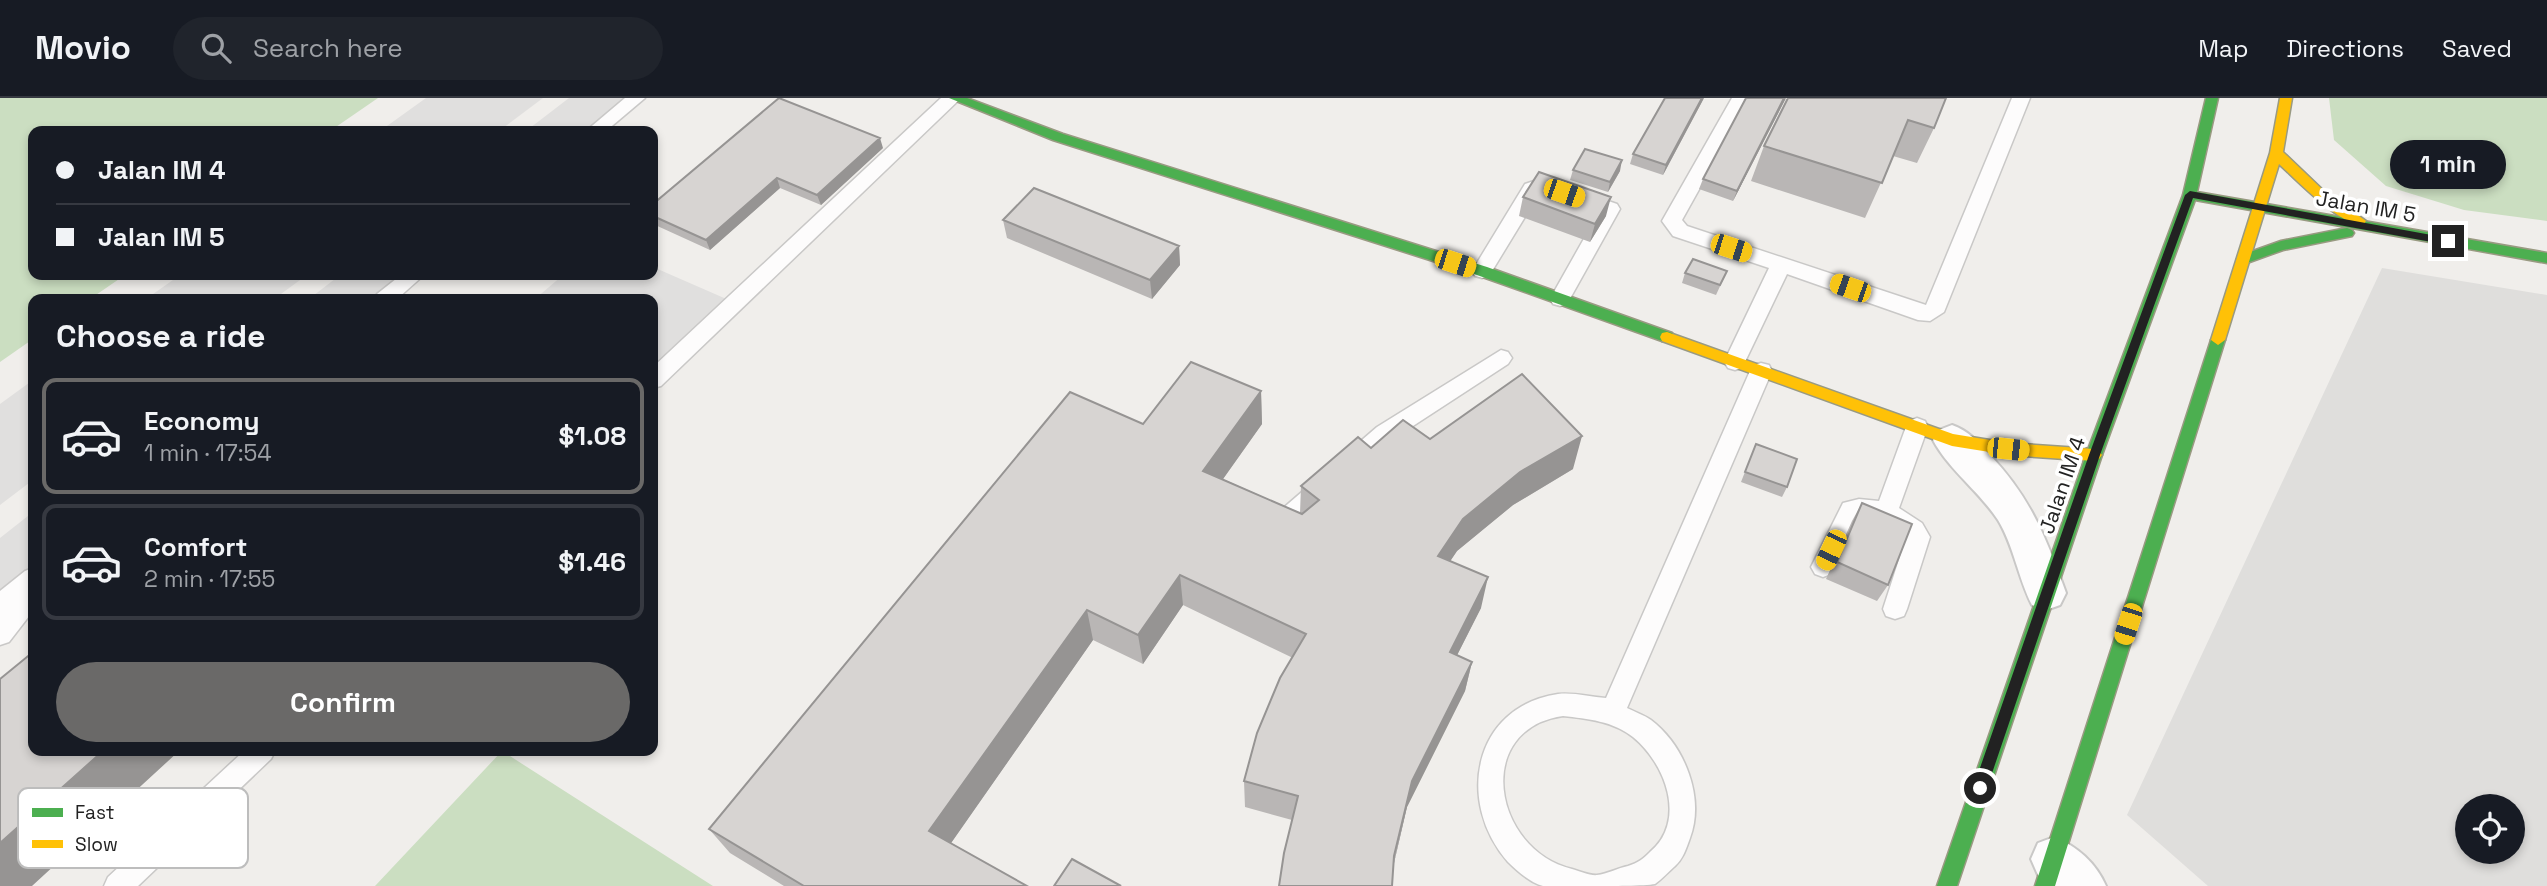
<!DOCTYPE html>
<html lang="en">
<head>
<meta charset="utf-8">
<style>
  :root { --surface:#171b24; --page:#20242c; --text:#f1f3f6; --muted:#9ea1a6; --line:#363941; --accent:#6a6968 }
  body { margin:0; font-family:"Space Grotesk",sans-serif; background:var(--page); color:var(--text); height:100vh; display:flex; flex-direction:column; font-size:26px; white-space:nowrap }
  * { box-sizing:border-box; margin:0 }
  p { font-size:23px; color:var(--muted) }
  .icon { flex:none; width:38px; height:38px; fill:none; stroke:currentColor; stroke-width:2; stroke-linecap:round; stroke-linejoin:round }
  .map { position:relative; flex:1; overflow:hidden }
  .details { position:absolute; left:28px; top:196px; width:630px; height:462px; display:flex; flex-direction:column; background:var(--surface); border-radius:14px; box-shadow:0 4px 10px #0003 }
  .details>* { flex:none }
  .hud { position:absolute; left:28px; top:28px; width:630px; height:154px; border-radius:14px; box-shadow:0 4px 10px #0003; display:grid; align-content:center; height:154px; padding:0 28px; background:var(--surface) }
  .controls { position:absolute; left:2455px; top:696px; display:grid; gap:14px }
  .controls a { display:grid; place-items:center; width:70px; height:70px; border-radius:50%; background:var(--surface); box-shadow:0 4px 10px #0003; font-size:35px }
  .end { position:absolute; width:32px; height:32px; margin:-16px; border:9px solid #222; background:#fff; box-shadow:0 0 0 4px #fff }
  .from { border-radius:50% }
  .bubble { position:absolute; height:49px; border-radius:24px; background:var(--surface); box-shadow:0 4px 10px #0003; font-size:23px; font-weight:800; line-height:49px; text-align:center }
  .car { position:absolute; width:21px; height:42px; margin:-21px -10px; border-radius:9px; box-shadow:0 0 5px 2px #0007; background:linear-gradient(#f5c518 24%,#345 0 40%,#f5c518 0 76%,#345 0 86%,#f5c518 0) }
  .hud b { display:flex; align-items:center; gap:24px; height:66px; font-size:26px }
  .hud b+b { border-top:2px solid var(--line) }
  .hud i { width:18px; height:18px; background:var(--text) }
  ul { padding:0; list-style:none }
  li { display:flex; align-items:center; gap:21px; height:116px; margin:0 14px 10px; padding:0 14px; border:4px solid var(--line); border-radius:14px }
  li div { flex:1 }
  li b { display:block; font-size:26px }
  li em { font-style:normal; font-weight:800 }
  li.active { border-color:var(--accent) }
  li>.icon { width:63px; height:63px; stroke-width:1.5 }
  h2 { padding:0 28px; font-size:32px; line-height:84px }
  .button { display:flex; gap:14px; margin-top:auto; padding:14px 28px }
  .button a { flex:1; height:80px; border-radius:42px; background:var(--accent); color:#fff; font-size:28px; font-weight:800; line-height:80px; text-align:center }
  header { display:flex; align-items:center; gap:42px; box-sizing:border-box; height:98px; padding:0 35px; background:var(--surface); border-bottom:2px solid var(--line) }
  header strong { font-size:33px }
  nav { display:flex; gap:38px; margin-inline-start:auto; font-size:24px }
  .search { width:490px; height:63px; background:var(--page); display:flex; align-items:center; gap:18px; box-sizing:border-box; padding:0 24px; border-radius:38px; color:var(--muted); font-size:26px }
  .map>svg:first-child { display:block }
</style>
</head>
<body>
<header>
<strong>Movio</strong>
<div class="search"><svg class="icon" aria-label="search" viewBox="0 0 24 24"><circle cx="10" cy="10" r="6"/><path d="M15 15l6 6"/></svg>Search here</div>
<nav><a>Map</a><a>Directions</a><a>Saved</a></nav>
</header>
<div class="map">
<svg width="2547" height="788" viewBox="0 0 2547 788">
  <rect width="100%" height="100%" fill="#f0eeeb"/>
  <path fill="#dfdedc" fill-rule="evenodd" d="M 2382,170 L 2547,197 L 2547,788 L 2208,788 L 2127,717 ZM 2468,709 L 2513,709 L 2513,754 L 2468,754 Z"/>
  <path fill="#cbdec1" d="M 0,0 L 378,0 L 330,33 L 33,33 L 33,177 L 125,177 L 90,201 L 33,201 L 33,241 L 0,264 Z
    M 2329,0 L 2547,0 L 2547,123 L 2464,112 L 2386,88 L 2334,42 Z
    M 502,653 L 713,788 L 375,788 Z"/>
  <path fill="#e0dfde" d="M 426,0 L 543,0 L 499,33 L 380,33 Z
    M 569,0 L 637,0 L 596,33 L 526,33 Z
    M 653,169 L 731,203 L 653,275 L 653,201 L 535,201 L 563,177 L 653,177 Z
    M 180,177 L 307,177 L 274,201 L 146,201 Z
    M 340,177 L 417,177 L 387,201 L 309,201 Z
    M 33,282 L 33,382 L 0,407 L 0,306 Z
    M 33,414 L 33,485 L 0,511 L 0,440 Z"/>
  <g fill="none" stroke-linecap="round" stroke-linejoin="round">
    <defs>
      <path id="lane" d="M 625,0 L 645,0 L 606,33 L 586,33 Z
        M 941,0 L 961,0 L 661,288 L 653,290 L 653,269 Z
        M 1732,0 L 1750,0 L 1682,122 L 1687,128 L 1926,207 L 2012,0 L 2030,0 L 1944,214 L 1930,223 L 1918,222 L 1787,176 L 1742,270 L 1735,272 L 1728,270 L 1724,264 L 1769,170 L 1673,138 L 1662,123 Z
        M 1540,81 L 1547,82 L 1550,87 L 1539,96 L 1489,178 L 1482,180 L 1475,178 L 1472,173 L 1525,86 Z
        M 1579,93 L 1617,106 L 1620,111 L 1567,206 L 1560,208 L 1553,206 L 1550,201 L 1599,114 L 1572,105 L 1569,100 L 1572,95 Z
        M 401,177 L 424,177 L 397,201 L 374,201 L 377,196 Z
        M 1501,252 L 1508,254 L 1512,260 L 1508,266 L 1393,341 L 1297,426 L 1289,428 L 1281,426 L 1277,419 L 1281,412 L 1377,329 Z
        M 1761,265 L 1769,267 L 1772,273 L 1627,610 C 1635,614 1644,617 1651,622 C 1685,648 1705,700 1690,740 C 1686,751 1683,761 1675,768 C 1668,774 1662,781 1655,786 C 1645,788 1609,788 1597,788 C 1580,788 1559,788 1543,788 C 1531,785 1517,773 1508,764 C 1456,705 1472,609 1558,596 C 1573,594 1591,599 1606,600 L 1750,273 L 1753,267 ZM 1563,618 C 1588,621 1613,623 1633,639 C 1666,666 1687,723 1650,754 C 1643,761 1638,765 1628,768 C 1618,770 1607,776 1597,777 C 1591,778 1579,773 1572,771 C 1493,752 1472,631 1563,618 Z
        M 1917,320 L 1925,323 L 1928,329 L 1899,410 L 1922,425 L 1930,439 L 1907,511 L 1904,518 L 1895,521 L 1886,518 L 1883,511 L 1906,440 C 1893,426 1878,419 1859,420 L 1831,476 L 1823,479 L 1815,476 L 1811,469 L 1843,405 L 1859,401 L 1879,403 L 1906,329 L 1909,323 Z
        M 33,470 L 33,513 L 9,544 L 0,547 L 0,493 L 25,473 Z
        M 244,653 L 275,653 L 271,661 L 138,788 L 104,788 L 108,779 Z"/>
      <path id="street" d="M 1952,327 C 1969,333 1978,344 1990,357 C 2031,400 2046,440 2066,495 L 2060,507 L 2046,512 L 2032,507 C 2018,480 2014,448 1998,422 C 1979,393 1949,372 1933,342 L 1939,332 Z
        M 2054,739 C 2077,748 2096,765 2106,788 L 2050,788 L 2038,777 L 2031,761 L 2038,745 Z"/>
      <path id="fast" d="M 949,0 L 967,0 L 1063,36 L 1487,169 L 1672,235 L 1674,239 L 1672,243 L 1662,243 L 1477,177 L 1053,42 Z
        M 2206,0 L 2218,0 L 2197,94 L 2547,155 L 2547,165 L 2195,102 L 2102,357 L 1957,788 L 1937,788 L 2086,357 L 2183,97 Z
        M 2347,130 L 2352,132 L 2354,135 L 2352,138 L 2283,152 L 2244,166 L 2237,161 L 2239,158 L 2281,143 Z
        M 2218,237 L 2225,242 L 2055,788 L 2035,788 L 2211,242 Z"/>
      <path id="slow" d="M 2280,0 L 2292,0 L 2283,54 L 2325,94 L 2366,123 L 2364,126 C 2343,131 2295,80 2279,66 L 2225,242 L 2218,247 L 2211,242 L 2270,55 Z
        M 1667,234 L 1953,336 L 2008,345 L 2094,351 L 2099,353 L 2102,357 L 2099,361 L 2094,363 L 2008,357 L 1952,348 L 1662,243 L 1660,239 L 1662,235 Z"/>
    </defs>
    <use href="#lane" stroke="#c9c8c7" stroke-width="3"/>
    <use href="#street" stroke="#c9c8c7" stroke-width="4"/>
    <use href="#fast" stroke="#999a82" stroke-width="3"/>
    <use href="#slow" stroke="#999a82" stroke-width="3"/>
    <use href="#lane" fill="#fdfcfc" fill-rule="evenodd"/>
    <use href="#street" fill="#fdfcfc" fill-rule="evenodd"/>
    <use href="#fast" fill="#4caf50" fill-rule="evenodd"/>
    <use href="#slow" fill="#ffc107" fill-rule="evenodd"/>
  </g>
  <path fill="#b9b6b5" d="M 1704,0 L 1663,77 L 1630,66 L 1633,56 Z
    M 1786,0 L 1733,103 L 1699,91 L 1703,81 Z
    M 1946,0 L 1934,30 L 1917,65 L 1893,58 L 1865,120 L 1751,83 L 1764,48 Z
    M 883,50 L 821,107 L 780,90 L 710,152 L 653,126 L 653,106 Z
    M 1573,72 L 1620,73 L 1608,94 L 1570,82 Z
    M 1523,99 L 1606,118 L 1590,144 L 1519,118 Z
    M 1003,122 L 1179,148 L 1180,167 L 1152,201 L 1007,140 Z
    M 1727,173 L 1716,197 L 1682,185 L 1685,175 Z
    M 1261,293 L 1262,326 L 1223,381 L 1300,415 L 1301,388 L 1371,350 L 1430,341 L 1573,371 L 1513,407 L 1457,453 L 1450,463 L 1481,510 L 1457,557 L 1472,564 L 1465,593 L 1407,709 L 1394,765 L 1292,722 L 1245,709 L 1244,683 L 1293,560 L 1183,507 L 1143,566 L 1093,542 L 951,745 L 1027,788 L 784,788 L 730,755 L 709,731 L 1143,326 Z
    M 1756,346 L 1787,389 L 1782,399 L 1741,384 Z
    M 1862,405 L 1888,487 L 1877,503 L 1826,481 L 1852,423 Z"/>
  <path fill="#969493" d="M 1702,0 L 1704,0 L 1663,77 L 1666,67 Z
    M 1784,0 L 1786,0 L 1733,103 L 1737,93 Z
    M 880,40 L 883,50 L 821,107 L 817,97 Z
    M 1622,62 L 1620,73 L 1608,94 L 1610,84 Z
    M 777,80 L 780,90 L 710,152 L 706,142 Z
    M 1611,99 L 1606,118 L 1590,144 L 1595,126 Z
    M 1179,148 L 1180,167 L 1152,201 L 1150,182 Z
    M 1261,293 L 1262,326 L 1206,405 L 1203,373 Z
    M 1582,338 L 1573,371 L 1513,407 L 1457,453 L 1433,489 L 1438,458 L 1463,421 L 1520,374 Z
    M 1180,477 L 1183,507 L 1143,566 L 1138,537 Z
    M 1488,479 L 1481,510 L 1444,583 L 1450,554 Z
    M 1087,512 L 1093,542 L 942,758 L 929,733 Z
    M 1472,564 L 1465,593 L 1407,709 L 1390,782 L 1412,683 Z
    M 103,653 L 179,653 L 32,788 L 0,788 L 0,745 Z"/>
  <path fill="#d7d4d2" stroke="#969493" stroke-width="2" d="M 779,0 L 880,40 L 817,97 L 777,80 L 706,142 L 653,118 L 653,106 Z
    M 1665,0 L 1702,0 L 1666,67 L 1633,56 Z
    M 1746,0 L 1784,0 L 1737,93 L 1703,81 Z
    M 1788,0 L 1946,0 L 1934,30 L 1908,22 L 1882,85 L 1764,48 Z
    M 1585,51 L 1622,62 L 1610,84 L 1573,72 Z
    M 1539,74 L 1611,99 L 1595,126 L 1523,99 Z
    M 1034,90 L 1179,148 L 1150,182 L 1003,122 Z
    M 1693,161 L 1727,173 L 1720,187 L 1685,175 Z
    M 1191,264 L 1261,293 L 1203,373 L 1302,416 L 1319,402 L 1301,388 L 1358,339 L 1371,350 L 1403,322 L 1430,341 L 1522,276 L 1582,338 L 1520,374 L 1463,421 L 1438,458 L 1488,479 L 1450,554 L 1472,564 L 1412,683 L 1394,758 L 1392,788 L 1279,788 L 1284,755 L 1298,698 L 1244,683 L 1257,635 L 1280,580 L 1306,536 L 1180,477 L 1138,537 L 1087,512 L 929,733 L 1027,788 L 804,788 L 709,731 L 1070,294 L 1143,326 Z
    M 1756,346 L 1797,361 L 1787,389 L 1745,374 Z
    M 1862,405 L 1912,426 L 1888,487 L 1837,464 Z
    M 33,554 L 33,653 L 103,653 L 0,745 L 0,581 Z
    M 1072,761 L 1121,788 L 1054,788 Z"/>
  <path fill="#222" d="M 2190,93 L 2448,140 L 2452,143 L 2448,147 L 2193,100 L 2100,357 L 1987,690 L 1980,696 L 1973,690 L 2089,357 L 2185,97 Z"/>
  <g text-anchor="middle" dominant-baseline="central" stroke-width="7" stroke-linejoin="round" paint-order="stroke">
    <g font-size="21" fill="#222" stroke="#fff">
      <text transform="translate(2366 108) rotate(10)">Jalan IM 5</text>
      <text transform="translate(2062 387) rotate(-71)">Jalan IM 4</text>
    </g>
  </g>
  <rect x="18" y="690" width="230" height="80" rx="10" fill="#fff" stroke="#bdbdbd" stroke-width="2"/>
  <rect x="32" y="710" width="31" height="9" fill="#4caf50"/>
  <rect x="32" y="742" width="31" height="8" fill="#ffc107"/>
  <g font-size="19" fill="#222">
    <text x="75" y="721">Fast</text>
    <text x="75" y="753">Slow</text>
  </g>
</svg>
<div class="controls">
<a><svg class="icon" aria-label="locate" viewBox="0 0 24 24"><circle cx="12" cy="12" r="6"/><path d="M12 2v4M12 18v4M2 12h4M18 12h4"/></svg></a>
</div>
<i class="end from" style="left:1980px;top:690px"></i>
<i class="end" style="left:2448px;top:143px"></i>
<div class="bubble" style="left:2390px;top:42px;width:116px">1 min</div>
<i class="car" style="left:1564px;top:95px;rotate:109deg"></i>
<i class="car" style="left:1731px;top:150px;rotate:108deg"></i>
<i class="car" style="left:1455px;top:165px;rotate:108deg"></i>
<i class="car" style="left:1850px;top:190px;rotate:289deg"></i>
<i class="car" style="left:2008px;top:351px;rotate:96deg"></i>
<i class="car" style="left:1831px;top:452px;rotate:205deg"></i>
<i class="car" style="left:2128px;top:526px;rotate:198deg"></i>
<div class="hud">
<b><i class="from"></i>Jalan IM 4</b>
<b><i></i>Jalan IM 5</b>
</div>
<section class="details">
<h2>Choose a ride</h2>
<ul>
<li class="active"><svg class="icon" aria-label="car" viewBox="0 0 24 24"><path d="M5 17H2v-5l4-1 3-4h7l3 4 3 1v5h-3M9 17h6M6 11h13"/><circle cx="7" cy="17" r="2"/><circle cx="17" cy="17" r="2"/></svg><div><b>Economy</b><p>1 min · 17:54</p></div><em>$1.08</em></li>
<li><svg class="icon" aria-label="car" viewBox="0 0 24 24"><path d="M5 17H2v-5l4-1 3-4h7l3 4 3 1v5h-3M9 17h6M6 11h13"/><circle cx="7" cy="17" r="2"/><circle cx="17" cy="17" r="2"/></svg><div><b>Comfort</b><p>2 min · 17:55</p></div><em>$1.46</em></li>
</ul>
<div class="button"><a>Confirm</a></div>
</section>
</div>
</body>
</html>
